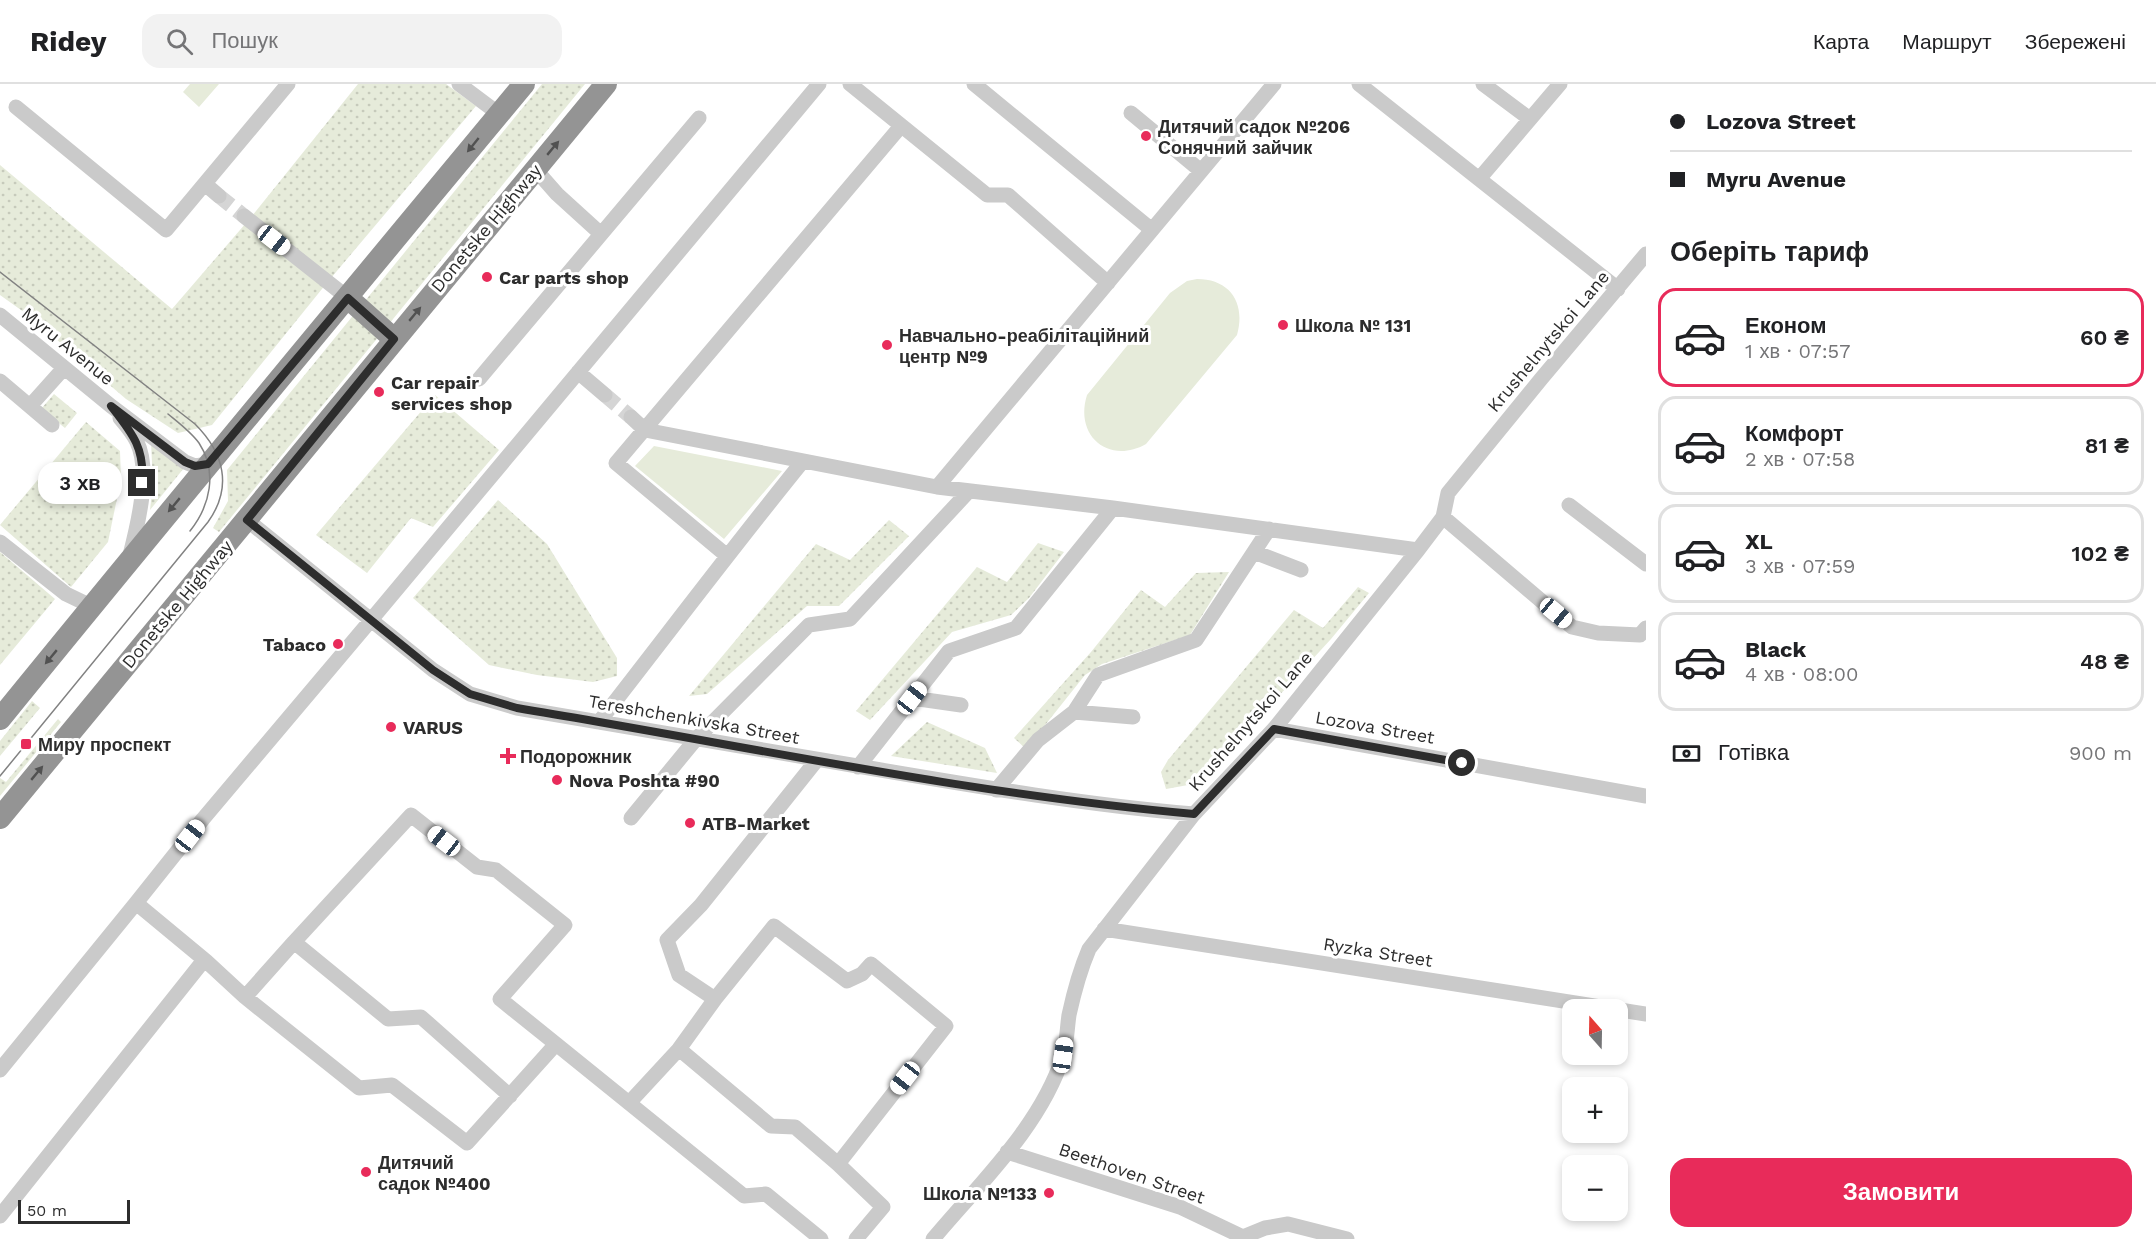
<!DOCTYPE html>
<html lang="uk">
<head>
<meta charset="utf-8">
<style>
  :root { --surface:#fff; --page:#f2f2f2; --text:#202124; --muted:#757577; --line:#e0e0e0; --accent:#e82b5a }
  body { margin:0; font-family:"Work Sans",sans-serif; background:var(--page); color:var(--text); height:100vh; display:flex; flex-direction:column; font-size:22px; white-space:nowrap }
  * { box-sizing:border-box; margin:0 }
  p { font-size:20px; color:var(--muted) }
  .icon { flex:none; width:33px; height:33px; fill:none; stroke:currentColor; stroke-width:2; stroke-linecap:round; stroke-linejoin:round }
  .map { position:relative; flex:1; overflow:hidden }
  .drawer { display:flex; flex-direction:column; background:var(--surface); width:510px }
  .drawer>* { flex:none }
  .banner { display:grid; align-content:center; height:132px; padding:0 24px; background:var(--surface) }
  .needle { width:39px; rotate:340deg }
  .fabs { position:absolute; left:1562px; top:915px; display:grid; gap:12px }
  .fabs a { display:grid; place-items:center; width:66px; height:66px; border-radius:12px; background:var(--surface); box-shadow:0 3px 9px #0003; font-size:30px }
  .scale { position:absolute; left:18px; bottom:15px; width:112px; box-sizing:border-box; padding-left:6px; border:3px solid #2d2d2d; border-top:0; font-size:16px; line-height:21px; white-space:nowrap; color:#2d2d2d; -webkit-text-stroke:4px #fff; paint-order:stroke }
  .end { position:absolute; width:27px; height:27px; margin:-14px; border:8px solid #2d2d2d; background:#fff; box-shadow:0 0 0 3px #fff }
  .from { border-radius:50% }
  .bubble { position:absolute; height:42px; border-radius:18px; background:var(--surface); box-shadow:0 3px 9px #0003; font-size:20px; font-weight:600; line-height:42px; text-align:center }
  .car { position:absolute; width:18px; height:36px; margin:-18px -9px; border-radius:8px; box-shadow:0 0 4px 2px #0007; background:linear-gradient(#fff 24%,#345 0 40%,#fff 0 76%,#345 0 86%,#fff 0) }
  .banner b { display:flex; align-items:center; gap:21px; height:57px; font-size:22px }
  .banner b+b { border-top:2px solid var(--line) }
  .banner i { width:15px; height:15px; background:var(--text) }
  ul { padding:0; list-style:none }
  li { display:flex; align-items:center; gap:18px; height:99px; margin:0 12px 9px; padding:0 12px; border:3px solid var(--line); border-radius:18px }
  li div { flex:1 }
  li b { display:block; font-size:22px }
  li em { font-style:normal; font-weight:600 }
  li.active { border-color:var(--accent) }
  li>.icon { width:54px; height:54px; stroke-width:1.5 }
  h2 { padding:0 24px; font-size:27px; line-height:72px }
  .pay { display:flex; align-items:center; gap:15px; height:66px; padding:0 24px; font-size:22px }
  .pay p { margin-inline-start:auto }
  .action { display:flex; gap:12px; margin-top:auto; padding:12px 24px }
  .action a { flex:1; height:69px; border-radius:18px; background:var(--accent); color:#fff; font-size:24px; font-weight:600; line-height:69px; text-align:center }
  header { display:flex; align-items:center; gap:36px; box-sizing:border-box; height:84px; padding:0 30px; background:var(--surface); border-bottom:2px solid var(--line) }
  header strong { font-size:28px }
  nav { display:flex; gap:33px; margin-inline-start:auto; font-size:21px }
  .search { width:420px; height:54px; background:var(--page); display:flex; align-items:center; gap:15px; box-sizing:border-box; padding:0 21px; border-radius:18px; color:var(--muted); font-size:22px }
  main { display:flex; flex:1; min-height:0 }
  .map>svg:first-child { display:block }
</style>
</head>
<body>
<header>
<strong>Ridey</strong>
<div class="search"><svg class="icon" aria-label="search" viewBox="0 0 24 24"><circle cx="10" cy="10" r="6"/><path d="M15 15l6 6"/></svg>Пошук</div>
<nav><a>Карта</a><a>Маршрут</a><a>Збережені</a></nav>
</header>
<main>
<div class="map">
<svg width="1646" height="1155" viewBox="0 0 1646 1155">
  <defs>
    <pattern id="grass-dots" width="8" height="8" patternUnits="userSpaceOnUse" patternTransform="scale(1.5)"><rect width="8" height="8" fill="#e6ebda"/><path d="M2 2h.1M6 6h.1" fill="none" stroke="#c6cabb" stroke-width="1.8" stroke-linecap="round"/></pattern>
  </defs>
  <rect width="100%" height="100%" fill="#fff"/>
  <path fill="url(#grass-dots)" d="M 358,0 L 446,0 L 476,22 L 331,194 L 252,132 Z
    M 542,0 L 585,0 L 219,448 L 213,444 L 228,417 L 227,386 Z
    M 0,81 L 172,225 L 246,139 L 326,200 L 212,341 L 178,349 L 126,315 L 28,231 L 0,211 Z
    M 54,310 L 77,329 L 65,344 L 41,325 Z
    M 435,311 L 499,366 L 433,443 L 411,434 L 367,489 L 316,451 Z
    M 86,338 L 120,367 L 121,395 L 108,458 L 71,503 L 0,441 Z
    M 151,358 L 184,384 L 150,426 L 153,399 Z
    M 498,416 L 547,460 L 617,574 L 617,592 L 593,598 L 537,591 L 489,581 L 413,514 Z
    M 889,436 L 909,452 L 839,522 L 807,522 L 707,610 L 689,612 L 816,460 L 850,476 Z
    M 1038,459 L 1064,468 L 1029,514 L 1011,531 L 952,548 L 870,636 L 856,627 L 977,483 L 1007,498 Z
    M 0,468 L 55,515 L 0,581 Z
    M 1229,488 L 1190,551 L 1102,580 L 1085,591 L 1026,665 L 1014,654 L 1091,568 L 1141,506 L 1165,523 L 1196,489 Z
    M 1358,503 L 1369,509 L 1331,555 L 1199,699 L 1166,705 L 1161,688 L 1168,676 L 1294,526 L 1323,544 Z
    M 32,617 L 40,624 L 0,672 L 0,657 Z
    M 58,635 L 61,638 L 0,712 L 0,694 L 6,698 Z
    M 927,638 L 985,664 L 997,689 L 891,672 Z"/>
  <path fill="#e6ebda" d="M 190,0 L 219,0 L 199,23 L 183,8 Z
    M 1197,195 C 1230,195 1246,219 1237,251 L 1146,360 C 1109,381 1074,352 1087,311 L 1170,209 L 1187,197 Z
    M 654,362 L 782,387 L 724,455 L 635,382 Z"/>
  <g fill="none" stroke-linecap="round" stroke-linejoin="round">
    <path stroke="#d5d5d5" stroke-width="15" stroke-dasharray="15 8" stroke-linecap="butt" d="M 219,112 L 244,132
      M 605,311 L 631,333"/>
    <path stroke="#cacaca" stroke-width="15" d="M 459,0 L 499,30
      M 850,0 L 987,111 L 1008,111 L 1108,199
      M 974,0 L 1152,146
      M 1359,0 L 1618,205
      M 1483,0 L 1530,35
      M 16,23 L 166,146 L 288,0
      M 1131,29 L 1201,87
      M 535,85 L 557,110 L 601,150
      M 1479,95 L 1560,0
      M 205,100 L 219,112
      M 244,132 L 348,214
      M 0,231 L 111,322 L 185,378 L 195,382 L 208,380
      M 578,288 L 605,311
      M 479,295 L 699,34
      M 0,297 L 52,341
      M 30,322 L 64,284
      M 631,333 L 645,346 L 937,403 L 1113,424 L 1418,466
      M 120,334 C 126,341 133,349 137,358 C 151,387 138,440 130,471
      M 937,403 L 1274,0
      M 1569,421 L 1646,480
      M 1443,433 L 1572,543 L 1598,549 L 1640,551 L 1646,544
      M 247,436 L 433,586 L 470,610 L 517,624 C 637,644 756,665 875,685 C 981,703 1087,721 1194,730
      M 0,458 L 66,510 L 93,523
      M 1254,468 L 1301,486
      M 726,471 L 616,379 L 901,42
      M 912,614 L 961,621
      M 1074,628 L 1133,633
      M 599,638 C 667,551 733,463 803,377
      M 1274,645 L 1646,712
      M 858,683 L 949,567 L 1016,544 L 1113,424
      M 996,706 L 1038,656 L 1074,628 L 1098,591 L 1196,556 L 1269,445
      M 631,734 L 696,655 L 809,541 L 850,535 L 969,407
      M 136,819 L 206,877 L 245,913 L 294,858
      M 1104,845 L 1646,930
      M 245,913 L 359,1004 L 392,1001 L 467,1059 L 556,960 L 629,1019
      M 715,915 L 679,965 L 771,1042 L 795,1043 L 838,1080 L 946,942 L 871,880 L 862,890 L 847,897 L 774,842 L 715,915 L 679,891 L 667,856 L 701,821 L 816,677
      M 679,965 L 629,1019 L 744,1112 L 766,1110 L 821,1155
      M 0,986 L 136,819 L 203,735 L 371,536 L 819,0
      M 510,1012 L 421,933 L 388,935 L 294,858 L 411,731 L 477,783 L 496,786 L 565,841 L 500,915 L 556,960
      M 1007,1068 L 1180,1123 L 1243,1153 L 1265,1144 L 1288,1140 L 1347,1155
      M 838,1080 L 883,1123 L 856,1155
      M 0,1132 L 204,876
      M 933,1155 C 979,1100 1041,1042 1063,972 C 1067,959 1067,944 1069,931 C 1074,908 1080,886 1089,865 L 1194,730 L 1274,645 L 1418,466 L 1443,433 L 1448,409 L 1541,295 L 1646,170"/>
    <path stroke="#949494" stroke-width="22" d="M 348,214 L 394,255
      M 0,635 C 173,422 349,211 524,0
      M 0,734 L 606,0"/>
    <path stroke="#828282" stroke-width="1.5" d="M 0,188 L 195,340 C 224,369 233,403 208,438 L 0,692
      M 168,330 C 179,339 191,348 199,359 C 218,388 210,422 190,447"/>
  </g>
  <defs><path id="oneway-solid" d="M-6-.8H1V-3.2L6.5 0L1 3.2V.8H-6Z" transform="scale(1.5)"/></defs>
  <g fill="#515151">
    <use href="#oneway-solid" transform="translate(473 61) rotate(129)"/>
    <use href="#oneway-solid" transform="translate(553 64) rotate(-50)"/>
    <use href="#oneway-solid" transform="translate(415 230) rotate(-50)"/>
    <use href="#oneway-solid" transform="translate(174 421) rotate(130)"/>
    <use href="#oneway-solid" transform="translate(51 573) rotate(130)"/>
    <use href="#oneway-solid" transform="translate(37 689) rotate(-50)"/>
  </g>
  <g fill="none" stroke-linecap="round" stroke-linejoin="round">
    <path stroke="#2d2d2d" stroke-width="8" d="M 142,399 C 145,364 132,349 111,322 L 185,378 L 195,382 L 208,380 L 348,214 L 394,255 L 247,436 L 433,586 L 470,610 L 517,624 C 742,661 967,710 1194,730 L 1274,645 L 1462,679"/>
  </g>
  <g fill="#e82b5a" stroke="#fff" stroke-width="2">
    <circle cx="1146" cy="52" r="6"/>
    <circle cx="487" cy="193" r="6"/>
    <circle cx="1283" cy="241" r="6"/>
    <circle cx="887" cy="261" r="6"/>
    <circle cx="379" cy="308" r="6"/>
    <circle cx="338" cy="560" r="6"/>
    <circle cx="391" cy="643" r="6"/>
    <rect x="20" y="654" width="12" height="12" rx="3"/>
    <path d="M505 663h6v6h6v6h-6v6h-6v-6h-6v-6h6z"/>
    <circle cx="557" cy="696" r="6"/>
    <circle cx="690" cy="739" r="6"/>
    <circle cx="366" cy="1088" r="6"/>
    <circle cx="1049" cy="1109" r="6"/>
  </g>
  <g text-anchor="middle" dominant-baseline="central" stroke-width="6" stroke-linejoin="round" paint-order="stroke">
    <g font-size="18" font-weight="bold" fill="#2d2d2d" stroke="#fff" text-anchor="start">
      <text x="1158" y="42">Дитячий садок №206<tspan x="1158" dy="21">Сонячний зайчик</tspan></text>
      <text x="499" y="193">Car parts shop</text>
      <text x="1295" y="241">Школа № 131</text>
      <text x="899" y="251">Навчально-реабілітаційний<tspan x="899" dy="21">центр №9</tspan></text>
      <text x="391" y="298">Car repair<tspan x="391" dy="21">services shop</tspan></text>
      <text x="326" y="560" text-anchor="end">Tabaco</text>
      <text x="403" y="643">VARUS</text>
      <text x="38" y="660">Миру проспект</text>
      <text x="520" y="672">Подорожник</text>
      <text x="569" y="696">Nova Poshta #90</text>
      <text x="702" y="739">ATB-Market</text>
      <text x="378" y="1078">Дитячий<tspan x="378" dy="21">садок №400</tspan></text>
      <text x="1037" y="1109" text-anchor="end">Школа №133</text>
    </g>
    <g font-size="18" fill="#2d2d2d" stroke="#fff">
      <text transform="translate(486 144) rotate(-50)">Donetske Highway</text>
      <text transform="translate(1548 257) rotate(-50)">Krushelnytskoi Lane</text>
      <text transform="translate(68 262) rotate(39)">Myru Avenue</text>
      <text transform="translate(177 520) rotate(-50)">Donetske Highway</text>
      <text transform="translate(694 635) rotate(10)">Tereshchenkivska Street</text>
      <text transform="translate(1250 637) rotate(-49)">Krushelnytskoi Lane</text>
      <text transform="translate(1375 643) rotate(10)">Lozova Street</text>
      <text transform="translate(1378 868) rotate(9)">Ryzka Street</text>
      <text transform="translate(1132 1089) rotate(19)">Beethoven Street</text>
    </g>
  </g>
</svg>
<div class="fabs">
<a><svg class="needle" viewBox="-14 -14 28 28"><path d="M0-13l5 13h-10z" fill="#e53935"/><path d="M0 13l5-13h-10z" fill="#757577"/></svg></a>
<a>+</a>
<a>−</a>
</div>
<div class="scale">50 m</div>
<i class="end from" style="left:1462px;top:679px"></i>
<i class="end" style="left:142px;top:399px"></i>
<div class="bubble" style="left:38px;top:378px;width:84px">3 хв</div>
<i class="car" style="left:274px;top:156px;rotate:128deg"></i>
<i class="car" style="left:1556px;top:529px;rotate:130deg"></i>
<i class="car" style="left:912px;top:614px;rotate:38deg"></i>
<i class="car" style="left:190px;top:752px;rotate:38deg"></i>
<i class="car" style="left:444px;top:757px;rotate:308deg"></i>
<i class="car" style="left:1063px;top:971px;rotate:8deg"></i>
<i class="car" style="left:905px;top:994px;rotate:218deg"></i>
</div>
<section class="drawer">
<div class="banner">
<b><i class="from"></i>Lozova Street</b>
<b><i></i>Myru Avenue</b>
</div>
<h2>Оберіть тариф</h2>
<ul>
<li class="active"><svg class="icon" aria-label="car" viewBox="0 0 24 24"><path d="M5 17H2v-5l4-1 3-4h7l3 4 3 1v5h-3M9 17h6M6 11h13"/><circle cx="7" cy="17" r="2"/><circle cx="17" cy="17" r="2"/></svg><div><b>Економ</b><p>1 хв · 07:57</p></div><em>60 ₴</em></li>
<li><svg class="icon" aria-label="car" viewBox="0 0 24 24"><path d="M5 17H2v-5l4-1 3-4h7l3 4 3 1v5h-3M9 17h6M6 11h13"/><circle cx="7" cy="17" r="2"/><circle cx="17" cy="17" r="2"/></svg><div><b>Комфорт</b><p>2 хв · 07:58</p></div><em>81 ₴</em></li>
<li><svg class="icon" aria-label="car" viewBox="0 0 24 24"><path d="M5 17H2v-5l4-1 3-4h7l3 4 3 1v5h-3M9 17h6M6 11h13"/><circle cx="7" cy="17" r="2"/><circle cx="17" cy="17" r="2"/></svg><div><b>XL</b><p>3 хв · 07:59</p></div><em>102 ₴</em></li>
<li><svg class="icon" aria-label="car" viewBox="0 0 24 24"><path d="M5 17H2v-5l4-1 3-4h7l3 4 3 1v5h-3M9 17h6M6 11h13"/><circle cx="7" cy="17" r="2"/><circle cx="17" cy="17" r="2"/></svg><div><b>Black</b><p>4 хв · 08:00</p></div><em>48 ₴</em></li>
</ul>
<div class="pay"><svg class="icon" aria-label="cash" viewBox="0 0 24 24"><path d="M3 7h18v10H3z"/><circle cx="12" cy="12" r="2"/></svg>Готівка<p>900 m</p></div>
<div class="action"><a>Замовити</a></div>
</section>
</main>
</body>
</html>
